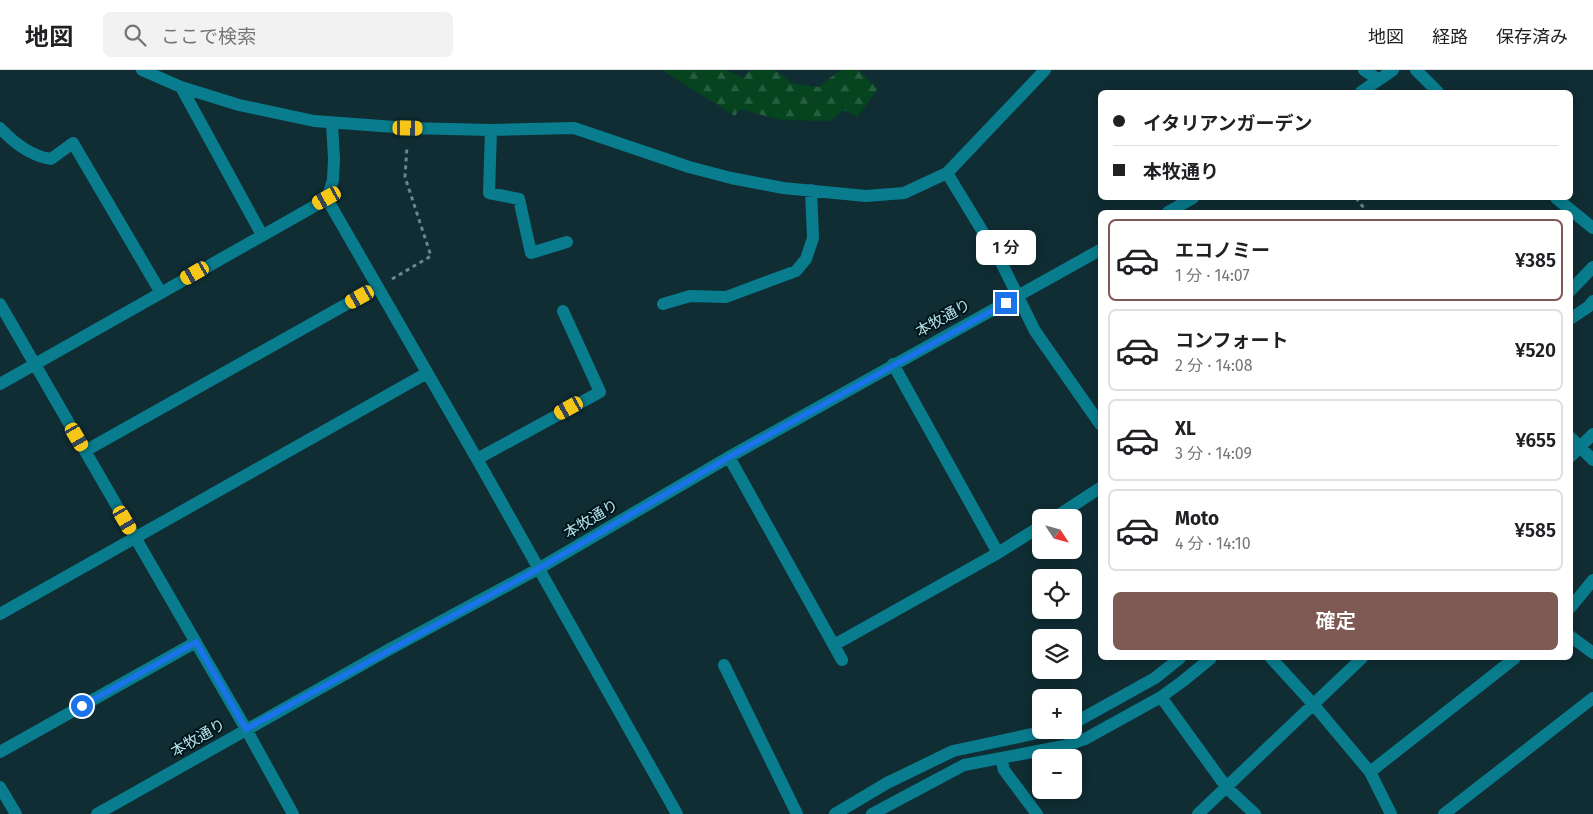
<!DOCTYPE html>
<html lang="ja">
<head>
<meta charset="utf-8">
<style>
  :root { --surface:#fff; --page:#f2f2f2; --text:#202124; --muted:#757577; --line:#e0e0e0; --accent:#7f5953 }
  body { margin:0; font-family:"Fira Sans","Noto Sans JP",sans-serif; background:var(--page); color:var(--text); height:100vh; display:flex; flex-direction:column; font-size:19px; white-space:nowrap }
  * { box-sizing:border-box; margin:0 }
  p { font-size:16px; color:var(--muted) }
  .icon { flex:none; width:28px; height:28px; fill:none; stroke:currentColor; stroke-width:2; stroke-linecap:round; stroke-linejoin:round }
  .map { position:relative; flex:1; overflow:hidden }
  .side { position:absolute; left:1098px; top:140px; width:475px; height:450px; display:flex; flex-direction:column; background:var(--surface); border-radius:8px; box-shadow:0 2px 12px #0003 }
  .side>* { flex:none }
  .top-card { position:absolute; left:1098px; top:20px; width:475px; height:110px; border-radius:8px; box-shadow:0 2px 12px #0003; display:grid; align-content:center; height:110px; padding:0 15px; background:var(--surface) }
  .needle { width:32px; rotate:126deg }
  .controls { position:absolute; left:1032px; top:439px; display:grid; gap:10px }
  .controls a { display:grid; place-items:center; width:50px; height:50px; border-radius:8px; background:var(--surface); box-shadow:0 2px 12px #0003; font-size:25px }
  .end { position:absolute; width:22px; height:22px; margin:-11px; border:6px solid #1a73e8; background:#fff; box-shadow:0 0 0 2px #fff }
  .from { border-radius:50% }
  .bubble { position:absolute; height:35px; border-radius:8px; background:var(--surface); box-shadow:0 2px 12px #0003; font-size:16px; font-weight:600; line-height:35px; text-align:center }
  .car { position:absolute; width:15px; height:30px; margin:-15px -8px; border-radius:6px; box-shadow:0 0 4px 1px #0007; background:linear-gradient(#f5c518 24%,#345 0 40%,#f5c518 0 76%,#345 0 86%,#f5c518 0) }
  .top-card b { display:flex; align-items:center; gap:18px; height:48px; font-size:19px }
  .top-card b+b { border-top:1px solid var(--line) }
  .top-card i { width:12px; height:12px; background:var(--text) }
  ul { padding:9px 0 0; list-style:none }
  li { display:flex; align-items:center; gap:15px; height:82px; margin:0 10px 8px; padding:0 5px; border:2px solid var(--line); border-radius:8px }
  li div { flex:1 }
  li b { display:block; font-size:19px }
  li em { font-style:normal; font-weight:600 }
  li.on { border-color:var(--accent) }
  li>.icon { width:45px; height:45px; stroke-width:1.5 }
  .primary-button { display:flex; gap:10px; margin-top:auto; padding:10px 15px }
  .primary-button a { flex:1; height:58px; border-radius:8px; background:var(--accent); color:#fff; font-size:20px; font-weight:600; line-height:58px; text-align:center }
  header { display:flex; align-items:center; gap:30px; box-sizing:border-box; height:70px; padding:0 25px; background:var(--surface); border-bottom:1px solid var(--line) }
  header strong { font-size:24px }
  nav { display:flex; gap:28px; margin-inline-start:auto; font-size:18px }
  .search { width:350px; height:45px; background:var(--page); display:flex; align-items:center; gap:12px; box-sizing:border-box; padding:0 18px; border-radius:8px; color:var(--muted); font-size:19px }
  .map>svg:first-child { display:block }
</style>
</head>
<body>
<header>
<strong>地図</strong>
<div class="search"><svg class="icon" aria-label="search" viewBox="0 0 24 24"><circle cx="10" cy="10" r="6"/><path d="M15 15l6 6"/></svg>ここで検索</div>
<nav><a>地図</a><a>経路</a><a>保存済み</a></nav>
</header>
<div class="map">
<svg width="1593" height="744" viewBox="0 0 1593 744">
  <defs>
    <pattern id="forest-firs" width="22" height="20" patternUnits="userSpaceOnUse" patternTransform="scale(1.25)"><rect width="22" height="20" fill="#06431f"/><path d="M5 1l3.5 6h-7zM16 11l3.5 6h-7z" fill="#285e40"/></pattern>
  </defs>
  <rect width="100%" height="100%" fill="#0f2d33"/>
  <path fill="url(#forest-firs)" d="M 662,0 L 727,0 L 743,8 L 750,0 L 776,0 L 791,13 L 819,17 L 840,0 L 858,0 L 878,19 L 857,47 L 844,40 L 830,51 L 782,50 L 739,39 L 735,46 Z"/>
  <g fill="none" stroke-linecap="round" stroke-linejoin="round">
    <path stroke="#648990" stroke-width="3" stroke-dasharray="4 4" stroke-linecap="butt" d="M 1356,128 L 1367,142
      M 392,209 L 431,186 L 405,107 L 407,76"/>
    <path stroke="#097d8e" stroke-width="12" d="M 142,0 L 181,17 L 239,35 L 314,51 L 408,58 L 491,60 L 574,58 L 689,97 L 731,108 L 783,118 L 866,126 L 904,123 L 947,103 L 1045,0
      M 1364,0 L 1379,10
      M 1416,0 L 1438,22
      M 181,17 L 262,165
      M 1361,22 L 1393,0
      M 0,58 C 14,73 30,86 51,89 L 73,73 L 161,223
      M 491,60 L 489,123 L 519,129 L 531,183 L 567,172
      M 947,103 L 1000,190 L 1035,261 L 1100,354
      M 1556,128 L 1593,158
      M 327,129 L 477,389 L 677,744
      M 1168,142 L 1193,128
      M 1570,221 L 1593,197
      M 0,234 L 246,659 L 293,744
      M 663,234 L 690,226 L 726,227 L 796,201 L 806,189 L 813,168 L 811,120
      M 1570,249 L 1588,237 L 1593,231
      M 893,294 L 998,483
      M 0,314 L 327,129 L 333,110 L 334,89 L 332,53
      M 1570,367 L 1593,390
      M 85,381 L 377,217
      M 729,387 L 842,590
      M 1570,387 L 1593,364
      M 477,389 L 600,322 L 563,241
      M 1054,448 L 1100,418
      M 1570,538 L 1593,510
      M 0,544 L 427,303
      M 1570,566 L 1593,583
      M 834,575 L 998,483 L 1041,456
      M 1271,588 L 1313,634 L 1370,702 L 1391,744
      M 724,595 L 797,744
      M 1161,627 L 1227,718 L 1255,744
      M 1074,653 L 1155,608 L 1180,588
      M 0,682 L 196,572
      M 1001,688 L 1004,700 L 1037,744
      M 1370,702 L 1515,588
      M 0,717 L 16,744
      M 97,744 L 388,580 L 538,499 L 729,387 L 1100,180
      M 835,744 L 887,713 L 953,681 L 1051,660
      M 872,744 L 964,695 L 1064,676 L 1085,669 L 1161,627 L 1183,611 L 1211,588
      M 1198,744 L 1362,588
      M 1444,744 L 1593,628"/>
  </g>
  <g fill="none" stroke-linecap="round" stroke-linejoin="round">
    <path stroke="#1a73e8" stroke-width="6" d="M 82,636 L 196,572 L 246,659 L 538,499 L 729,387 L 1006,233"/>
  </g>
  <g text-anchor="middle" dominant-baseline="central" stroke-width="4" stroke-linejoin="round" paint-order="stroke">
    <g font-size="15" fill="#b7e2eb" stroke="#00151a">
      <text transform="translate(943 248) rotate(-29)">本牧通り</text>
      <text transform="translate(591 449) rotate(-31)">本牧通り</text>
      <text transform="translate(198 668) rotate(-30)">本牧通り</text>
    </g>
  </g>
</svg>
<div class="controls">
<a><svg class="needle" viewBox="-14 -14 28 28"><path d="M0-13l5 13h-10z" fill="#e53935"/><path d="M0 13l5-13h-10z" fill="#757577"/></svg></a>
<a><svg class="icon" aria-label="locate" viewBox="0 0 24 24"><circle cx="12" cy="12" r="6"/><path d="M12 2v4M12 18v4M2 12h4M18 12h4"/></svg></a>
<a><svg class="icon" aria-label="layers" viewBox="0 0 24 24"><path d="M12 4l9 5-9 5-9-5zM3 14l9 5 9-5"/></svg></a>
<a>+</a>
<a>−</a>
</div>
<i class="end from" style="left:82px;top:636px"></i>
<i class="end" style="left:1006px;top:233px"></i>
<div class="bubble" style="left:976px;top:160px;width:60px">1 分</div>
<i class="car" style="left:408px;top:58px;rotate:91deg"></i>
<i class="car" style="left:327px;top:128px;rotate:241deg"></i>
<i class="car" style="left:195px;top:203px;rotate:240deg"></i>
<i class="car" style="left:360px;top:227px;rotate:241deg"></i>
<i class="car" style="left:569px;top:338px;rotate:241deg"></i>
<i class="car" style="left:77px;top:367px;rotate:150deg"></i>
<i class="car" style="left:125px;top:450px;rotate:150deg"></i>
<div class="top-card">
<b><i class="from"></i>イタリアンガーデン</b>
<b><i></i>本牧通り</b>
</div>
<section class="side">
<ul>
<li class="on"><svg class="icon" aria-label="car" viewBox="0 0 24 24"><path d="M5 17H2v-5l4-1 3-4h7l3 4 3 1v5h-3M9 17h6M6 11h13"/><circle cx="7" cy="17" r="2"/><circle cx="17" cy="17" r="2"/></svg><div><b>エコノミー</b><p>1 分 · 14:07</p></div><em>¥385</em></li>
<li><svg class="icon" aria-label="car" viewBox="0 0 24 24"><path d="M5 17H2v-5l4-1 3-4h7l3 4 3 1v5h-3M9 17h6M6 11h13"/><circle cx="7" cy="17" r="2"/><circle cx="17" cy="17" r="2"/></svg><div><b>コンフォート</b><p>2 分 · 14:08</p></div><em>¥520</em></li>
<li><svg class="icon" aria-label="car" viewBox="0 0 24 24"><path d="M5 17H2v-5l4-1 3-4h7l3 4 3 1v5h-3M9 17h6M6 11h13"/><circle cx="7" cy="17" r="2"/><circle cx="17" cy="17" r="2"/></svg><div><b>XL</b><p>3 分 · 14:09</p></div><em>¥655</em></li>
<li><svg class="icon" aria-label="car" viewBox="0 0 24 24"><path d="M5 17H2v-5l4-1 3-4h7l3 4 3 1v5h-3M9 17h6M6 11h13"/><circle cx="7" cy="17" r="2"/><circle cx="17" cy="17" r="2"/></svg><div><b>Moto</b><p>4 分 · 14:10</p></div><em>¥585</em></li>
</ul>
<div class="primary-button"><a>確定</a></div>
</section>
</div>
</body>
</html>
